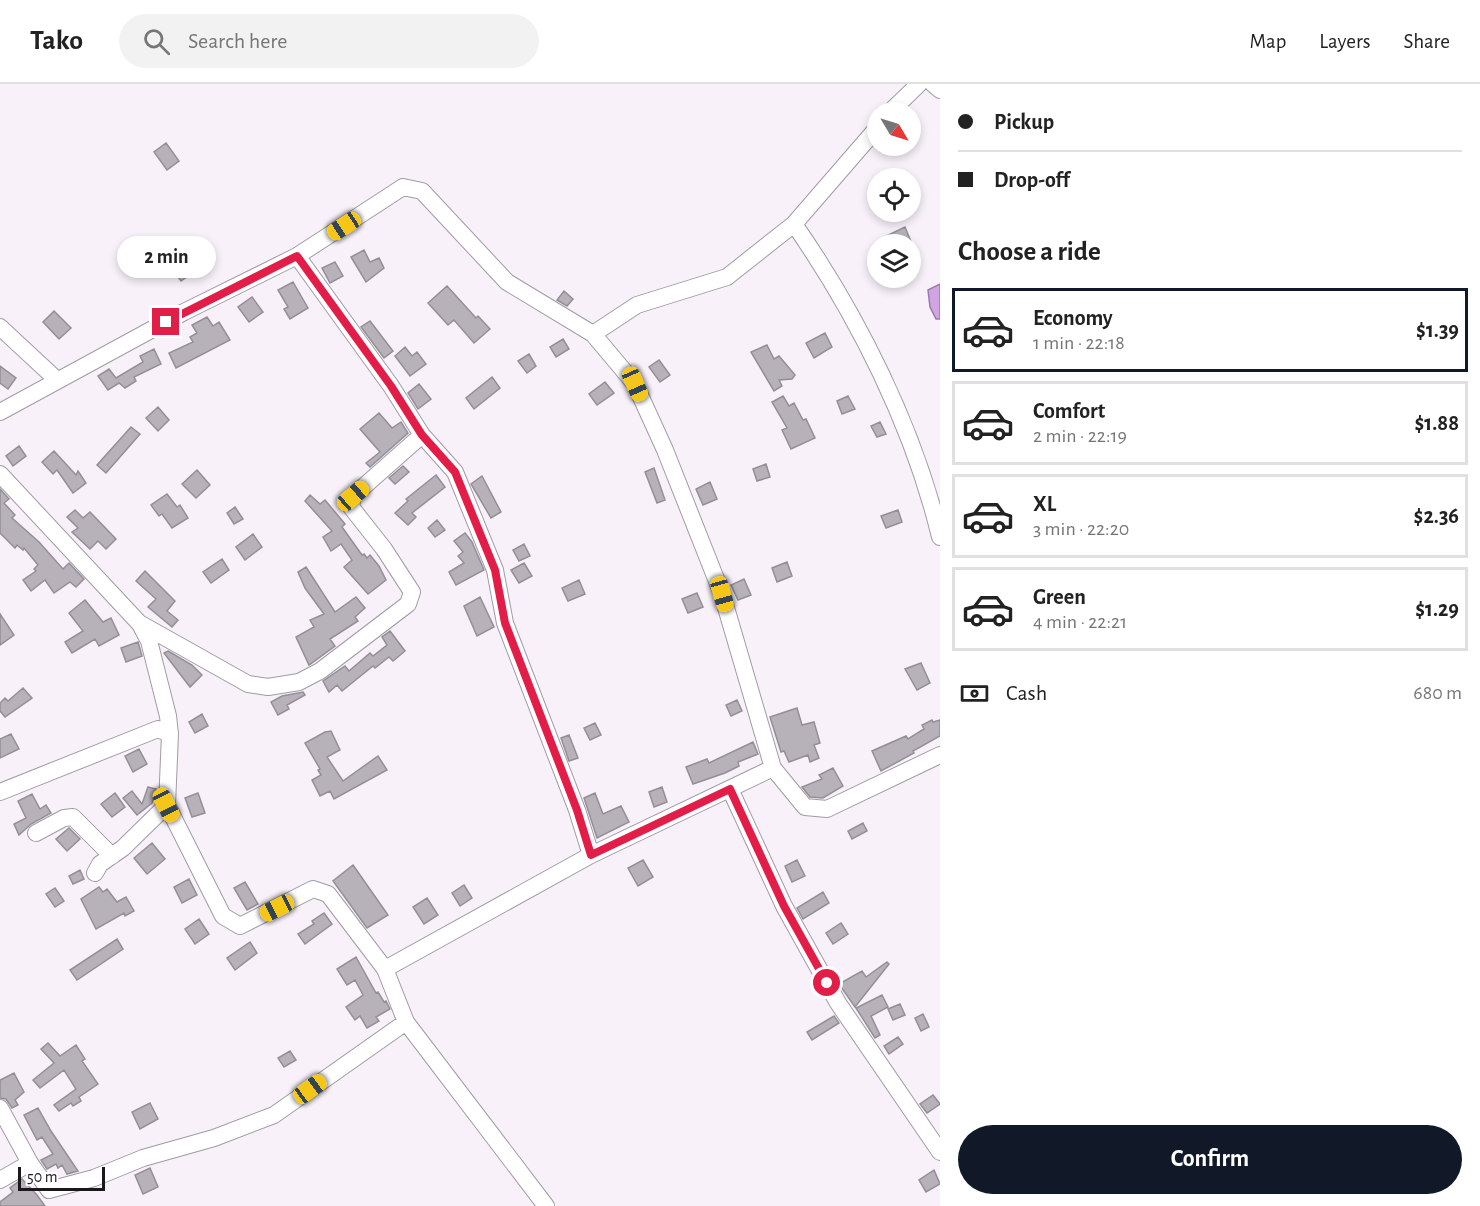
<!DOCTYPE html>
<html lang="en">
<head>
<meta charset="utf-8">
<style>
  :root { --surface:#fff; --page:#f2f2f2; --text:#222; --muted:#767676; --line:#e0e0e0; --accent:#111827 }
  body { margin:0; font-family:"Alegreya Sans",sans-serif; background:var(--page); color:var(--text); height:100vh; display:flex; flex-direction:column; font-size:22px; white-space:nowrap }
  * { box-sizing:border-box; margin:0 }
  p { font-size:20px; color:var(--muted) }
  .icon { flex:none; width:33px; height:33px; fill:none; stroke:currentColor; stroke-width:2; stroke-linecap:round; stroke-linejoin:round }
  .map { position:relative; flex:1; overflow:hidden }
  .side { display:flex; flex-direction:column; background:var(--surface); width:540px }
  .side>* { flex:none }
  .top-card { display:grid; align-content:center; height:132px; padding:0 18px; background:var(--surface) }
  .needle { width:39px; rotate:128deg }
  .buttons { position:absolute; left:867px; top:18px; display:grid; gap:12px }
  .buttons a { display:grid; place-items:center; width:54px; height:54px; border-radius:50%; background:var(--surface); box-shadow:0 3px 9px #0003; font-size:30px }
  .scale { position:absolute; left:18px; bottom:15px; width:87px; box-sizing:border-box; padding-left:6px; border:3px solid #1a181b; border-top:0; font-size:16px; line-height:21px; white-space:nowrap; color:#1a181b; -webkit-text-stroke:4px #fff; paint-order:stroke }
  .end { position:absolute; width:27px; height:27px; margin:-14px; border:8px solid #e11d48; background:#fff; box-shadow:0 0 0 3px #fff }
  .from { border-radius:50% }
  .bubble { position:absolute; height:42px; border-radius:21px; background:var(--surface); box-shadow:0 3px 9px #0003; font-size:20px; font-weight:600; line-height:42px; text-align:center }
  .car { position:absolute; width:18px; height:36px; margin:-18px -9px; border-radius:8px; box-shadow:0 0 4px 2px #0007; background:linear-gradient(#f5c518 24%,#345 0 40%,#f5c518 0 76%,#345 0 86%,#f5c518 0) }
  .top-card b { display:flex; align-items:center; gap:21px; height:57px; font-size:22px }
  .top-card b+b { border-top:2px solid var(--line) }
  .top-card i { width:15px; height:15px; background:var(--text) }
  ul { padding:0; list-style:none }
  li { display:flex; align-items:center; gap:18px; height:84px; margin:0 12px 9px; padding:0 6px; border:3px solid var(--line); border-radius:0px }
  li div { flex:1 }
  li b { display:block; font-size:22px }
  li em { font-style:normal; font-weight:600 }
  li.active { border-color:var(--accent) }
  li>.icon { width:54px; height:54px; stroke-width:1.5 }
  h2 { padding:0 18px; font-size:27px; line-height:72px }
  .pay { display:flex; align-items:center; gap:15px; height:66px; padding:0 18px; font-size:22px }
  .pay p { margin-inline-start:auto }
  .primary-button { display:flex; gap:12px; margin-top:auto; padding:12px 18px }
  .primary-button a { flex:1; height:69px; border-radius:36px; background:var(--accent); color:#fff; font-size:24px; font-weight:600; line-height:69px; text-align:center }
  header { display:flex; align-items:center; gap:36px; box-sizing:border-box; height:84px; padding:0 30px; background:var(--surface); border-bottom:2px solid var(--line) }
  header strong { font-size:28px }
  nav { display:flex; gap:33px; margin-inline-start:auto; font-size:21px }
  .search { width:420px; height:54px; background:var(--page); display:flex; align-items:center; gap:15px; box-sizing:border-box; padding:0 21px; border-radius:33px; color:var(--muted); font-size:22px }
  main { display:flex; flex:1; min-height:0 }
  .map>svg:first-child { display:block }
</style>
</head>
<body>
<header>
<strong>Tako</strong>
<div class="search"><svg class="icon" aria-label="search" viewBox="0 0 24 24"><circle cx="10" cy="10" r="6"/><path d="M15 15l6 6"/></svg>Search here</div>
<nav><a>Map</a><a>Layers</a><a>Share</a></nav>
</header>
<main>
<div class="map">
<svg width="940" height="1122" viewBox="0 0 940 1122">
  <rect width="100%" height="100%" fill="#f8f1fa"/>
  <path fill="#d1a5e3" stroke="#9a7ba7" stroke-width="1.5" d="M 940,200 L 940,235 L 936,235 L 930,223 L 928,206 Z"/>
  <path fill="#b7b1ba" stroke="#948e96" stroke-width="1.5" d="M 166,59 L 179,77 L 167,86 L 154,68 Z
    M 905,143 L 912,160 L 888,160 L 884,153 Z
    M 364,166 L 370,178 L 379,174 L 384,184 L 366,198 L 351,173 Z
    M 184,174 L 194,188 L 181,197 L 171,183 Z
    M 335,178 L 343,192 L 330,199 L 322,184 Z
    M 293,198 L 308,224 L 290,235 L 284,225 L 288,223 L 278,206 Z
    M 447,202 L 476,234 L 478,232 L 490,245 L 474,259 L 454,236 L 448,241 L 428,219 Z
    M 564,207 L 573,215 L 567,222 L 557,216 Z
    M 252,213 L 263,228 L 249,238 L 238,223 Z
    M 54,227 L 71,244 L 59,255 L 43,238 Z
    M 207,233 L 213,242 L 219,238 L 230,256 L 176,284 L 169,269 L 193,258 L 190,253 L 197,249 L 192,241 Z
    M 370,237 L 393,267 L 384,274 L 361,243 Z
    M 825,249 L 832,263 L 814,274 L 806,259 Z
    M 563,255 L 569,265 L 556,273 L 550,263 Z
    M 767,261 L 774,275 L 779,272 L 795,291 L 792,295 L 779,296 L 782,302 L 774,307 L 751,268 Z
    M 405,263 L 412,272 L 417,268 L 426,280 L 410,292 L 395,272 Z
    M 154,265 L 161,280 L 134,293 L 136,297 L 125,304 L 119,299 L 108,306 L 98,292 L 109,285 L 116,294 L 143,278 L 140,272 Z
    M 529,270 L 536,282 L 527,289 L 518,277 Z
    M 659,276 L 670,291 L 660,298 L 649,283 Z
    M 0,282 L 16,294 L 8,305 L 0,299 Z
    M 492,293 L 500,304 L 474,325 L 466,314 Z
    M 605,298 L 614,309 L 597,321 L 589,310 Z
    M 419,300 L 431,315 L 418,325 L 408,309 Z
    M 783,312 L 789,322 L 794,319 L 803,336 L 806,335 L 815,354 L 791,365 L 782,346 L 787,344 L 772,318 Z
    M 848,312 L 855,325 L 842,330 L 837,317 Z
    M 158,323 L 169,336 L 158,347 L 146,334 Z
    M 379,329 L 392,344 L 401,338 L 408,349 L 370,383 L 366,379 L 380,368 L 360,345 Z
    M 880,338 L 886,350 L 877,353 L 871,342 Z
    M 131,343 L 140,350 L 106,389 L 97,381 Z
    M 19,362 L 26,372 L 13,382 L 6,372 Z
    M 54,367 L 76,391 L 78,387 L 86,399 L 73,409 L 57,386 L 53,390 L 42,378 Z
    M 766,380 L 770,393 L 757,397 L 753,385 Z
    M 403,382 L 409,388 L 395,400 L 389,394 Z
    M 654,384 L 665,416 L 657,419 L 645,388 Z
    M 197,386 L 210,401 L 196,414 L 182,400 Z
    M 436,391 L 445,403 L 412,429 L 416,433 L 408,441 L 395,429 L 408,417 L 406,415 Z
    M 482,392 L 501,428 L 491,434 L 471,400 Z
    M 710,398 L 717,415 L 703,421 L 696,405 Z
    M 0,405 L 9,415 L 4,419 L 15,431 L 12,434 L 39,458 L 63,485 L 69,479 L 84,495 L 76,503 L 70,498 L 54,509 L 45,496 L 31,507 L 23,496 L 36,487 L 34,485 L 38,481 L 24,464 L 23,466 L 17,461 L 15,464 L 0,449 Z
    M 167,410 L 177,423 L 180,421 L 188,434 L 172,444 L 162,430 L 159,432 L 151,421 Z
    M 310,411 L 320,420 L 325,416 L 345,440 L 342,443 L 362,471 L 364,470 L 367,474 L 370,471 L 379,482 L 386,496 L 368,510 L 344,483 L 352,476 L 341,460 L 331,467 L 323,453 L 332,447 L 305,417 Z
    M 235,423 L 243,435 L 234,440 L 227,429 Z
    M 75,426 L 83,434 L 90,428 L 116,455 L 106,465 L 98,457 L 90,465 L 72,448 L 78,444 L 67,433 Z
    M 898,426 L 902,438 L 886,444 L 881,432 Z
    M 437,436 L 445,446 L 435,453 L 428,444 Z
    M 465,449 L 472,458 L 484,486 L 456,501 L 449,488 L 464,479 L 458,472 L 463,468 L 454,457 Z
    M 253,450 L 262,463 L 245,476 L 236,463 Z
    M 524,460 L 530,472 L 519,477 L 513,466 Z
    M 222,475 L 229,486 L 211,499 L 203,488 Z
    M 787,478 L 792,492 L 777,498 L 772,484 Z
    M 524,479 L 532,492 L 519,499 L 511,486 Z
    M 306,483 L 335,528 L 356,513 L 365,524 L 355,533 L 358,537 L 330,555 L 335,562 L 309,581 L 296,553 L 314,543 L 310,536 L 324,530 L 305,504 L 298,488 Z
    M 145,487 L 175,517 L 167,527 L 178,536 L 172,543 L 148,523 L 156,515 L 136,497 Z
    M 744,495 L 751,511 L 738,516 L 731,501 Z
    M 579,496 L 585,510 L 568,517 L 562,504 Z
    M 697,509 L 703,523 L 688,529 L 682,515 Z
    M 480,513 L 494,543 L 477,552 L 464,522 Z
    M 85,516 L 103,538 L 111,534 L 119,551 L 99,562 L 95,555 L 72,569 L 65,558 L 83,547 L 69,529 Z
    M 0,530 L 14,551 L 0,561 Z
    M 390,547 L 405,567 L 393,577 L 389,573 L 375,584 L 373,582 L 342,607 L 337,601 L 329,608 L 323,597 L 345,582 L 349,587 L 370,569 L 373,572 L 387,561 L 382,553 Z
    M 138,558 L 142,572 L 126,578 L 121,564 Z
    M 168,567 L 192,581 L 202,591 L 190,603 L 164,569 Z
    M 921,579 L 930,599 L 917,606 L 905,585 Z
    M 23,604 L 32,614 L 5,633 L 0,627 L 0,619 L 5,614 L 8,617 Z
    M 303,608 L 305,611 L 287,621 L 289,625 L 278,631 L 271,618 L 282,612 Z
    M 737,616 L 742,627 L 731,632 L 726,621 Z
    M 797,624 L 802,641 L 814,638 L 820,659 L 814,661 L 819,674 L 810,678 L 808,671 L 789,678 L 784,667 L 781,668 L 770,633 Z
    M 202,630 L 208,642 L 195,649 L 189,638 Z
    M 932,636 L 933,638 L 940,636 L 940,652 L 913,667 L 914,669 L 881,687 L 872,667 L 906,652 L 908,655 L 924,645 L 922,641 Z
    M 595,639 L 601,651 L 590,656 L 584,644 Z
    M 331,647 L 340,666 L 327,673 L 343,697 L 378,672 L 387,686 L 334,715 L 330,707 L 320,712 L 312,696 L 321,691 L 318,686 L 320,685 L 305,659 L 325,648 Z
    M 11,650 L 19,665 L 0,674 L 0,655 Z
    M 569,651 L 578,674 L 569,677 L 561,654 Z
    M 753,658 L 758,670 L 738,678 L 739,682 L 725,689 L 693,700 L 686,683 L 707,675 L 709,679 Z
    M 139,665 L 147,680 L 133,688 L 125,672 Z
    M 833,684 L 843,702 L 823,714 L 810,713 L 802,703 L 822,695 L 819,691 Z
    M 148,703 L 156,705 L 152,719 L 137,731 L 123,714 L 132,707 L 142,720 Z
    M 662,703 L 667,718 L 654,723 L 649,708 Z
    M 115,709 L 125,723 L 112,733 L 101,720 Z
    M 198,709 L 205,729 L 192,733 L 185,714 Z
    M 595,709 L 603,730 L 621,722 L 629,738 L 597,754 L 584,714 Z
    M 32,710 L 40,725 L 46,721 L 51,729 L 31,740 L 19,751 L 14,740 L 26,734 L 18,717 Z
    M 863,739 L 867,747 L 852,755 L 848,747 Z
    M 69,744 L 80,755 L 67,767 L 56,755 Z
    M 152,759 L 165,775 L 147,790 L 134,774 Z
    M 643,776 L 653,793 L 638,802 L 628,784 Z
    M 797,776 L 805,792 L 792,798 L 785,782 Z
    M 353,781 L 388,831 L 367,844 L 333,797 Z
    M 80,786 L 84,795 L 73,800 L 69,792 Z
    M 189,795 L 197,811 L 182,819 L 174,803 Z
    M 245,798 L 258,820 L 247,826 L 234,804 Z
    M 464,801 L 472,814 L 460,822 L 452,809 Z
    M 99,803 L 103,808 L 107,805 L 117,818 L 126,813 L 134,827 L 125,832 L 124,829 L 96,845 L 81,815 Z
    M 55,804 L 64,817 L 55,823 L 46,810 Z
    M 823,808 L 829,819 L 803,835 L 797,824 Z
    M 427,814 L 438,831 L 424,840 L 413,823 Z
    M 324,829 L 332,840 L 305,860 L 298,850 L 314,840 L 312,837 Z
    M 199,835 L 209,850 L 195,860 L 185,845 Z
    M 841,839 L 848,850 L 833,860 L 826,849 Z
    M 117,855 L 123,865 L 77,896 L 70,886 Z
    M 250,858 L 257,869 L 235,886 L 227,874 Z
    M 356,873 L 376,909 L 378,908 L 384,918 L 386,917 L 390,925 L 376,933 L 379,937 L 367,944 L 360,932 L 355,936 L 346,923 L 363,911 L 355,896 L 347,901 L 337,885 Z
    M 887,878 L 889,880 L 855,923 L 839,900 L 862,887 L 866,893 Z
    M 882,911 L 888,923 L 871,932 L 880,951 L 875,954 L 856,924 Z
    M 900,920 L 905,931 L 893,936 L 888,925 Z
    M 923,930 L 929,943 L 921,947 L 915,934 Z
    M 834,932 L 839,939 L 812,956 L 807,948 Z
    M 898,953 L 903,960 L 889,970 L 884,962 Z
    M 48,959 L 60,972 L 76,961 L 85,975 L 82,977 L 98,1000 L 79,1013 L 81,1017 L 73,1022 L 71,1019 L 59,1027 L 54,1021 L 76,1005 L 64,986 L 40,1004 L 33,996 L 54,979 L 41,965 Z
    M 290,967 L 296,976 L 284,983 L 278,974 Z
    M 14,989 L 24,1008 L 15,1016 L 18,1021 L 12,1024 L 6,1015 L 0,1014 L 0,996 Z
    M 933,1011 L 940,1020 L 927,1029 L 920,1020 Z
    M 150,1019 L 158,1035 L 140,1045 L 132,1028 Z
    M 38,1024 L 51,1047 L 78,1087 L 67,1090 L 62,1081 L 58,1084 L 56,1080 L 47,1085 L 41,1076 L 53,1070 L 42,1053 L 37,1056 L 24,1031 Z
    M 150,1084 L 158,1103 L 143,1110 L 135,1091 Z
    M 934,1086 L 940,1100 L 926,1108 L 919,1096 Z
    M 22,1095 L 37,1111 L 45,1122 L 0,1122 L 0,1118 L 13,1108 L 10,1104 Z"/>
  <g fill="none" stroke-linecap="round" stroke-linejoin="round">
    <defs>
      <path id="minor" d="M 933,0 L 940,6
        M 890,28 L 919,0
        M 794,140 C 858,232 914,344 940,453
        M 297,172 L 391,302 L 422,351 L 455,388 L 495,486 L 505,539 L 577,726 L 591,771
        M 0,243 L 57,296
        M 0,328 L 184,228 L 297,172 L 403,103 L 422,107 L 507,198 L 593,250 L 637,221 L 727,193 L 794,140 L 878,43
        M 0,390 L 140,540 L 149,557 L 168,632 L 170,650 L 167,721 L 223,832 L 240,842 L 313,805 L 328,810 L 385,885 L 406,938 L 274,1031 L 214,1054 L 143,1074 L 94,1094 L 49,1106 L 30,1079 L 0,1024
        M 141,540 L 248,600 L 268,603 L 299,598 L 320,587 L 408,520 L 412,508 L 384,465 L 351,423 L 353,412 L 422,351
        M 773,684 L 805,723 L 827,725 L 940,671
        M 730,705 L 784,822 L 838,919 L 940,1068
        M 0,708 L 158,645 L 170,650
        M 36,749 L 64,734 L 73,733 L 112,772
        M 95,789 L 100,780 L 123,764 L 167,721
        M 385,885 L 591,771 L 773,684 L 722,510 L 665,366 L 635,300 L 593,250
        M 406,938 L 546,1122
        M 0,1096 L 30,1079"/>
    </defs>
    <use href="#minor" stroke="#a19ba4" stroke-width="18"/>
    <use href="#minor" stroke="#fff" stroke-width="16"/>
  </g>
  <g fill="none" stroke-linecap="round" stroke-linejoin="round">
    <path stroke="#e11d48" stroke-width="8" d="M 166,238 L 297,172 L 391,302 L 422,351 L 455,388 L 495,486 L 505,539 L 577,726 L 591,771 L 730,705 L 784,822 L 827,899"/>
  </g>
</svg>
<div class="buttons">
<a><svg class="needle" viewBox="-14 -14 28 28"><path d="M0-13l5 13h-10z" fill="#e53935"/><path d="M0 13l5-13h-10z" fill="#767676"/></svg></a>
<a><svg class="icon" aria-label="locate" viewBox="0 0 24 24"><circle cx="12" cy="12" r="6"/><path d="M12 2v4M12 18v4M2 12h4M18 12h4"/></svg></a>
<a><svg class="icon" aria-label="layers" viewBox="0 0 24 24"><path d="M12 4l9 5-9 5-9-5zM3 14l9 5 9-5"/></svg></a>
</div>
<div class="scale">50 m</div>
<i class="end from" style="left:827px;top:899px"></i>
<i class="end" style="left:166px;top:238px"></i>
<div class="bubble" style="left:117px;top:152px;width:99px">2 min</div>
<i class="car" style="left:344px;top:142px;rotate:237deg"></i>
<i class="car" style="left:635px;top:300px;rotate:156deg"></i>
<i class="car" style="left:353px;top:412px;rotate:49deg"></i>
<i class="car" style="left:722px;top:510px;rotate:164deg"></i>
<i class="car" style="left:166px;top:721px;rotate:153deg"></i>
<i class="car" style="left:277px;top:824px;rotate:243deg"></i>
<i class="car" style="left:310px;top:1005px;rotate:54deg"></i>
</div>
<section class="side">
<div class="top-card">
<b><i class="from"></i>Pickup</b>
<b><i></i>Drop-off</b>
</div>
<h2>Choose a ride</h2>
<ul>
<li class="active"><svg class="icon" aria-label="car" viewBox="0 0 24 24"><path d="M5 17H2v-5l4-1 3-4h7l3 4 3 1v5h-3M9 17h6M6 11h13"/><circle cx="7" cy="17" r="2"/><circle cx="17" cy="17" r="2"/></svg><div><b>Economy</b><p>1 min · 22:18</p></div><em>$1.39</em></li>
<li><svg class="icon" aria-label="car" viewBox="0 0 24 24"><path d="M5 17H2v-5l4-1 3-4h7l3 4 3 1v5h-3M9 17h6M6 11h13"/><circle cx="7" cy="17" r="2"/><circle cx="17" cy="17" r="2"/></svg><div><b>Comfort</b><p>2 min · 22:19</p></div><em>$1.88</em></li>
<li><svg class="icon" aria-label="car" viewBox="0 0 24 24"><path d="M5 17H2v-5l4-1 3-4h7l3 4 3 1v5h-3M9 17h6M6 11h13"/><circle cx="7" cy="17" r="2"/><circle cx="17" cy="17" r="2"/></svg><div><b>XL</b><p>3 min · 22:20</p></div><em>$2.36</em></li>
<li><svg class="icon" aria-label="car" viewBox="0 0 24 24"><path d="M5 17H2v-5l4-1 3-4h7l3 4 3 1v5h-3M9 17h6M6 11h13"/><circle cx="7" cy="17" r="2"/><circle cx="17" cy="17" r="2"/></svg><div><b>Green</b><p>4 min · 22:21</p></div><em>$1.29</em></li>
</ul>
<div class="pay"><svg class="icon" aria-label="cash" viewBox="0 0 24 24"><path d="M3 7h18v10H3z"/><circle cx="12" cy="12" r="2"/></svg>Cash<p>680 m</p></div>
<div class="primary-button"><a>Confirm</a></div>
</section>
</main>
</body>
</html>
